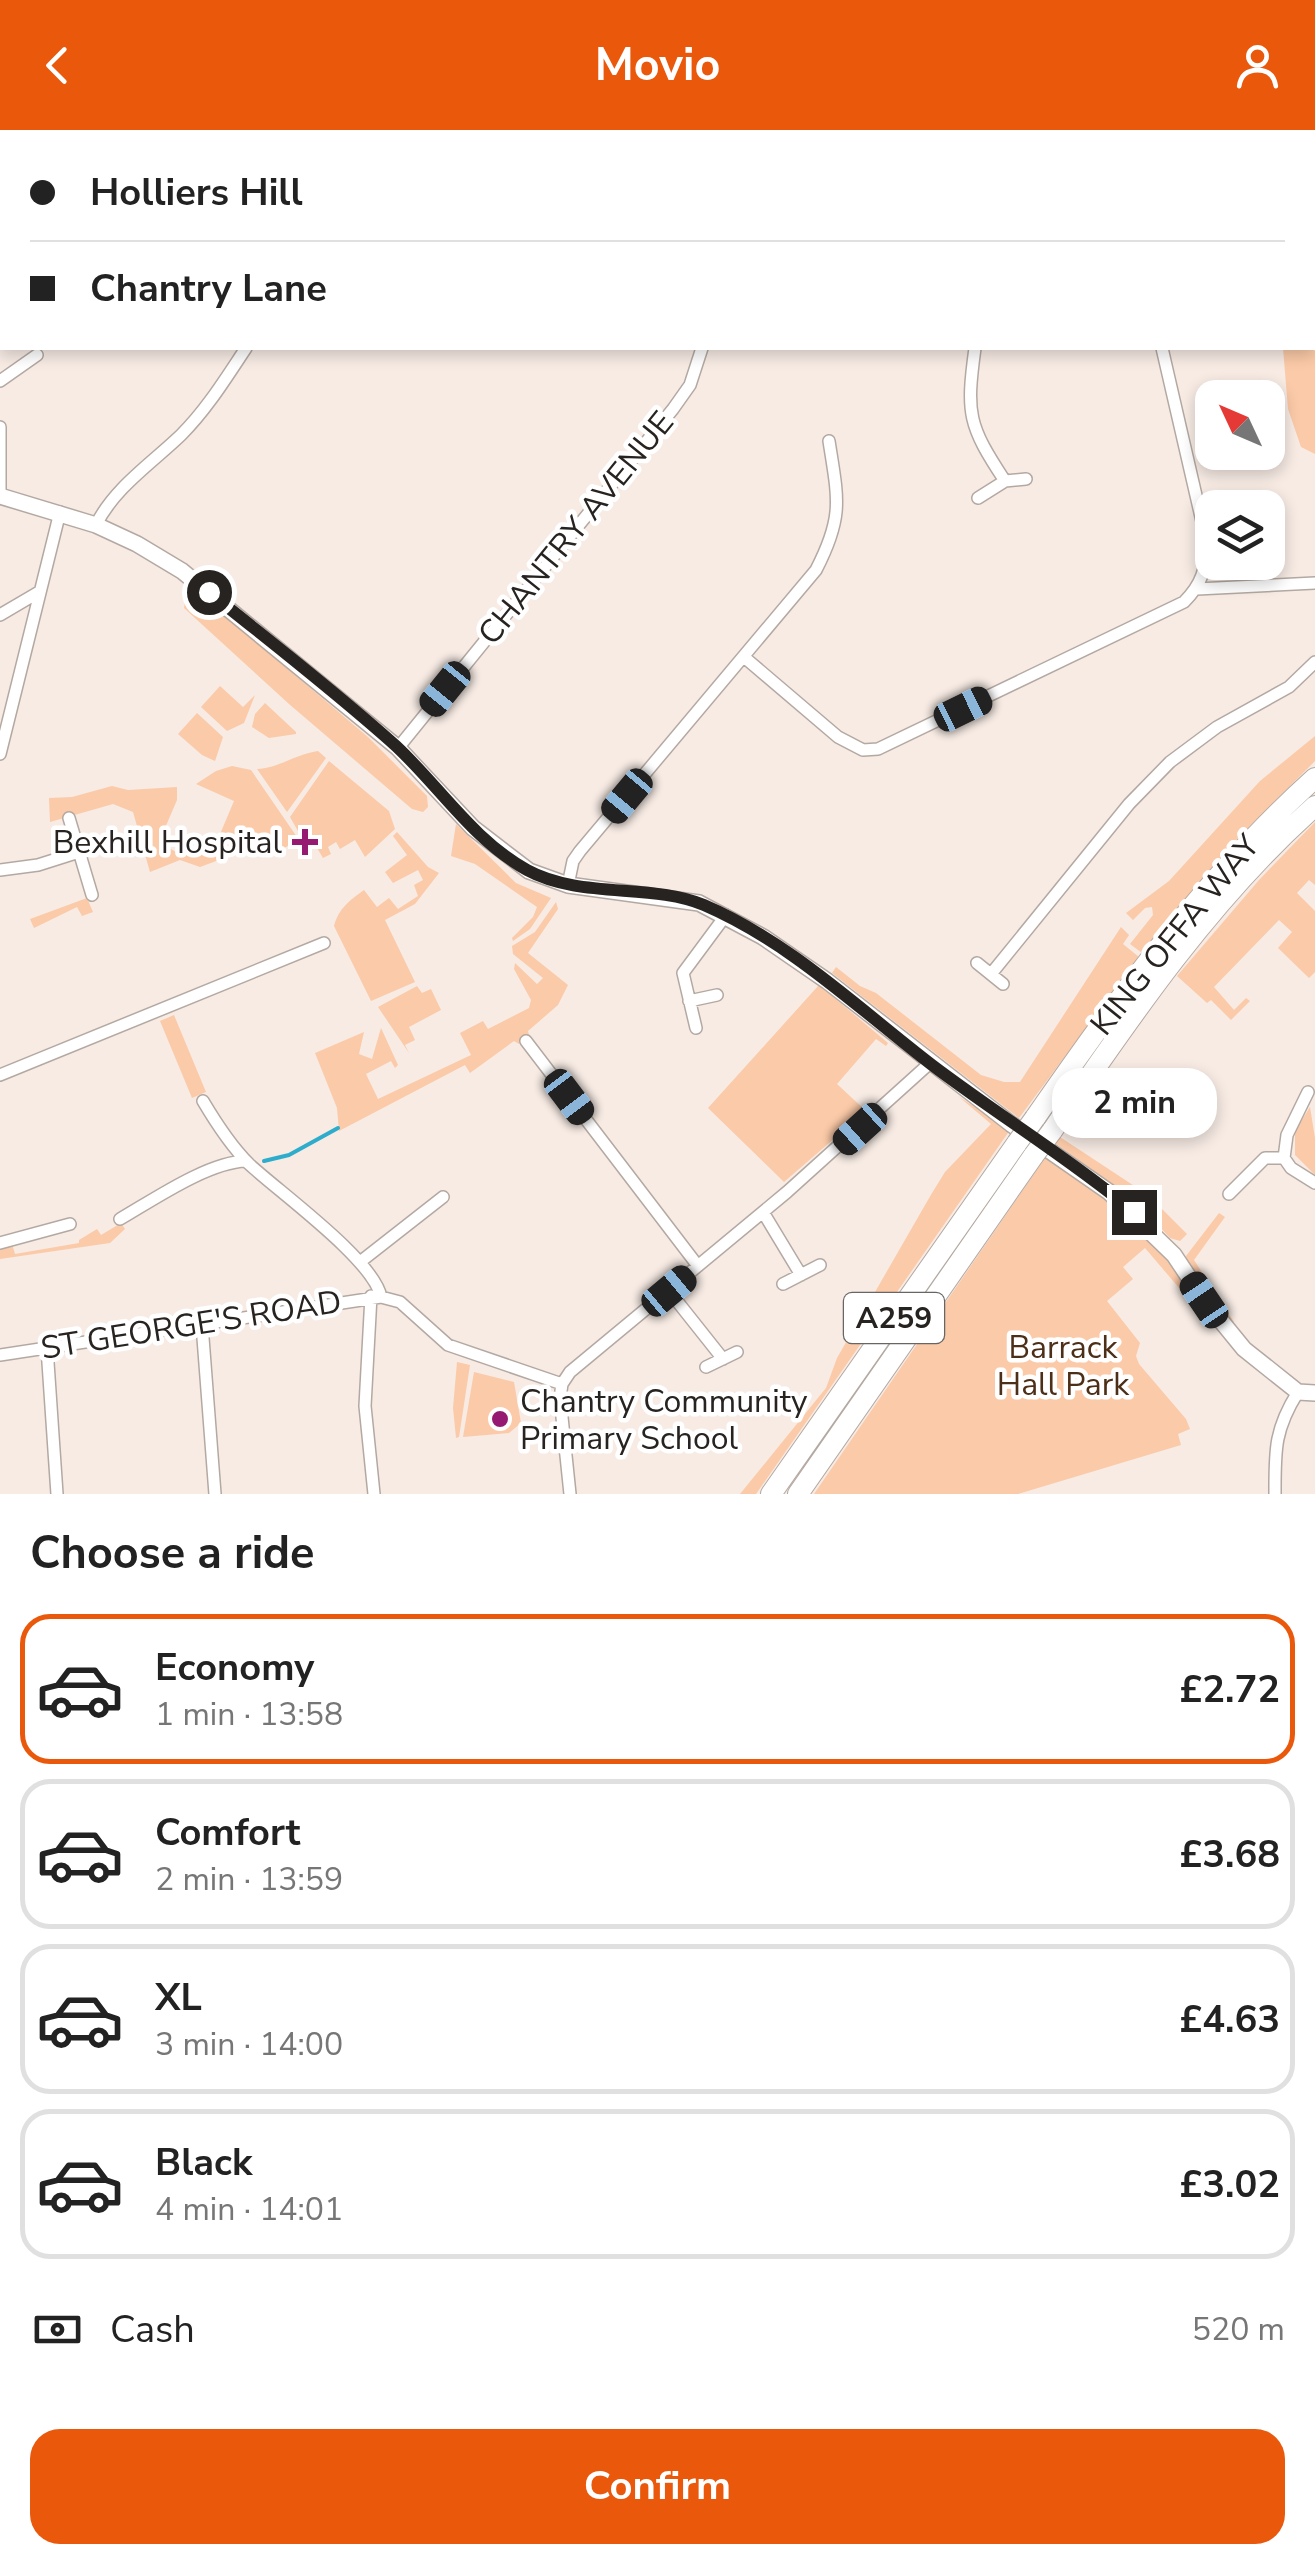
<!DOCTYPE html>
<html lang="en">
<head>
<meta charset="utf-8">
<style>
  :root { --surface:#fff; --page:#f2f2f2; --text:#222; --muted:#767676; --line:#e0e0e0; --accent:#ea580c }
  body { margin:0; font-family:"Nunito Sans",sans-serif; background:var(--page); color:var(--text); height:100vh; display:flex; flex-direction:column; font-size:38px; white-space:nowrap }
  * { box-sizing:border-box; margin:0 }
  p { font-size:32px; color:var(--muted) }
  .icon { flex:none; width:55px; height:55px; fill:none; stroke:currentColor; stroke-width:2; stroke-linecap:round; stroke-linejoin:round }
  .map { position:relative; height:1364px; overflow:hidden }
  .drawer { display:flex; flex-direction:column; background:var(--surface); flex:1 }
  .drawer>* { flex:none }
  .top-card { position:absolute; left:0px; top:0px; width:1315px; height:220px; box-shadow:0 5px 15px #0003; display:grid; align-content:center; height:220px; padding:0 30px; background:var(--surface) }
  .needle { width:65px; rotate:314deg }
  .fabs { position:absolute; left:1195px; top:250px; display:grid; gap:20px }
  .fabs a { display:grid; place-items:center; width:90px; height:90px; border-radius:20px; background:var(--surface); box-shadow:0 5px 15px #0003; font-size:50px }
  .end { position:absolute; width:45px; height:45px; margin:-22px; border:12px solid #272320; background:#fff; box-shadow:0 0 0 5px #fff }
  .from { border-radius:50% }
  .bubble { position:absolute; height:70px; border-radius:30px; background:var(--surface); box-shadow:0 5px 15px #0003; font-size:32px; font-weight:700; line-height:70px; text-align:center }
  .car { position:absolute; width:30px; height:60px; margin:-30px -15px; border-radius:12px; box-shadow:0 0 8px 2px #0007; background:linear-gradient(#222 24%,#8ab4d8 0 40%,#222 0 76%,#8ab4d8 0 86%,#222 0) }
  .top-card b { display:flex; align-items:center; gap:35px; height:95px; font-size:38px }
  .top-card b+b { border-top:2px solid var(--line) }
  .top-card i { width:25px; height:25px; background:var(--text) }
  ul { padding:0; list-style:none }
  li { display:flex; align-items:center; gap:30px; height:150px; margin:0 20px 15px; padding:0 10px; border:5px solid var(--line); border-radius:30px }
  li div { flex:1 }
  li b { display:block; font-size:38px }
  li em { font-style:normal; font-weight:700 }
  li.on { border-color:var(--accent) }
  li>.icon { width:90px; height:90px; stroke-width:1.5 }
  h2 { padding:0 30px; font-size:45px; line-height:120px }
  .pay { display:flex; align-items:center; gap:25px; height:110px; padding:0 30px; font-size:38px }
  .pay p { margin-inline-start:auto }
  .cta { display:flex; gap:20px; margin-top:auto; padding:20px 30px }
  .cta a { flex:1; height:115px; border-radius:30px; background:var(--accent); color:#fff; font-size:40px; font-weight:700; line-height:115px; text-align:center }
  header { display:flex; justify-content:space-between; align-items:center; height:130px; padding:0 30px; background:var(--accent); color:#fff; font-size:45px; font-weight:700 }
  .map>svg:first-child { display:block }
</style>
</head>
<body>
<header><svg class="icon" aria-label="back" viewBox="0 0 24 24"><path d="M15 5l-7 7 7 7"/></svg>Movio<svg class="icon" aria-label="person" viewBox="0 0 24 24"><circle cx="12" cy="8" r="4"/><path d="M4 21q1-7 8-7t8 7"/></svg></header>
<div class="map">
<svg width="1315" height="1364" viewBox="0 0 1315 1364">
  <rect width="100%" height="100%" fill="#f7ebe4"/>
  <path fill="#fbcaa8" d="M 1312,218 L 1315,221 L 1315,324 L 1301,317 L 1288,279 L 1283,218 Z
    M 196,461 L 368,607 L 427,666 L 428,677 L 423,682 L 412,679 L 289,574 L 184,478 L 186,464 Z
    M 220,556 L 243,577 L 255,565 L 244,593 L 227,601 L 201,577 Z
    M 265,573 L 296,602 L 296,604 L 269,608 L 252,597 L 255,584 Z
    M 197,583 L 223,607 L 215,631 L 202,625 L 178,604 Z
    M 1315,606 L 1315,631 L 1228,718 L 1142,823 L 1130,814 L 1153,785 L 1152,777 L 1145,778 L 1133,790 L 1126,783 L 1169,751 L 1260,651 Z
    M 318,621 L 326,628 L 287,682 L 257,639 C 279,638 296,624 318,621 Z
    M 329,631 L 389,681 L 395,699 L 365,727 L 355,710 L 340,719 L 336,712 L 328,717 L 331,724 L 323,728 L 314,713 L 311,715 L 306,706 L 302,708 L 290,687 Z
    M 232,636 L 251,640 L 299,710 L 275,723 L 270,715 L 260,719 L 257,716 L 200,737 L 180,730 L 150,742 L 133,682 L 113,674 L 50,692 L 49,668 L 72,667 L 112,656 L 128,660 L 177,657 L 177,670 L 159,712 L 181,725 L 215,716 L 234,671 L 196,654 L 216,641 Z
    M 1315,692 L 1315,755 L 1309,750 L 1297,763 L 1315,781 L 1315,842 L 1309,848 L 1278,818 L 1292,802 L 1279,790 L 1214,857 L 1234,880 L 1246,868 L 1250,871 L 1231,890 L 1211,870 L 1207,873 L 1177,846 L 1259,750 Z
    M 456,694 L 516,753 L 551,768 L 530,799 L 513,811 L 512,808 L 533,787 L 537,777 L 475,734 L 451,726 Z
    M 397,702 L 428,737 L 439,743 L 415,774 L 385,790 L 415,852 L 371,871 L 334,796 C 339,778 349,771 364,760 L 377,777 L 389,768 L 398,779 L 418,766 L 414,755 L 423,750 L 418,740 L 393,753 L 385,742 L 407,725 L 393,706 Z
    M 87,768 L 93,782 L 82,786 L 77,777 L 34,798 L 30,789 Z
    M 556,772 L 558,779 L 528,823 L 568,855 L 558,875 L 528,901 L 529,905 L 519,914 L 514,911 L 470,943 L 465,935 L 339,1001 L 337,978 L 315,923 L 364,902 L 359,924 L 372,929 L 381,898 L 398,935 L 395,938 L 391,931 L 366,944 L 378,969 L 471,925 L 460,903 L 483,891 L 488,899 L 529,878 L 531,870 L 514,839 L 515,833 L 537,854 L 543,848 L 513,824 L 512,816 L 535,802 Z
    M 1121,797 L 1129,805 L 1123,814 L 1139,827 L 1019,988 L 832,843 L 836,837 L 860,856 L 876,863 L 981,945 L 1004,952 L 1020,952 Z
    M 819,855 L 888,913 L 886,916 L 876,909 L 837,954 L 866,981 L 784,1052 L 708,978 Z
    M 417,856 L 422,863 L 431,859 L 441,880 L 409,897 L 415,910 L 405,915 L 409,923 L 378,877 Z
    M 174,885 L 206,962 L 192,968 L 160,891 Z
    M 958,966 L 1010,1000 L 756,1364 L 740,1364 L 826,1258 L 837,1228 L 932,1063 L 945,1042 L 991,994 Z
    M 1310,977 L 1315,1008 L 1315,1045 L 1295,1025 L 1295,1001 Z
    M 1060,1007 L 1148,1065 L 1187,1104 L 1180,1111 L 1170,1108 L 1138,1073 L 1055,1013 Z
    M 1047,1025 L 1106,1066 L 1165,1124 L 1199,1177 L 1197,1179 L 1145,1118 L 1123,1137 L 1133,1149 L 1107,1171 L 1140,1213 L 1136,1226 L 1139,1234 L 1186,1289 L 1190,1299 L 1178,1304 L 1181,1315 L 1018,1364 L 814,1364 Z
    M 1219,1083 L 1225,1087 L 1194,1130 L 1234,1192 L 1230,1194 L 1188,1135 L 1186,1126 Z
    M 121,1093 L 125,1099 L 110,1113 L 0,1129 L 0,1119 L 12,1114 L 15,1124 L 79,1113 L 79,1110 L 97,1099 L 101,1105 Z
    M 457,1232 L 470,1235 L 459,1307 L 456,1308 L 453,1278 Z
    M 474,1242 L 514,1252 L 521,1293 L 509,1303 L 463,1307 Z"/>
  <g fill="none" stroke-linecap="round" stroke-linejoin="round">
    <path stroke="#2daccc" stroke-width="4" d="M 264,1031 L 289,1025 L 338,998"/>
    <defs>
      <path id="minor" d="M 286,0 L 286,2
        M 392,0 L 394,2
        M 624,0 L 625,2
        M 1098,0 L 1101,2
        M 763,2 L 764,0
        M 977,2 L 977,0
        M 1064,2 L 1067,0
        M 1177,2 L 1179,0
        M 0,116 L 2,114
        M 975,218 C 966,284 968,295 1005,351
        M 0,251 L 37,225
        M 0,297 L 0,366
        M 978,368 L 1005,351 L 1026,349
        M 96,395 C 114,358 152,333 181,305 C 207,279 226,248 246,218
        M 1197,459 L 1315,453
        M 0,485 L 39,462
        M 744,527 L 838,607 L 863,620 L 878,619 L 1184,472 C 1202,454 1206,439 1207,413 L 1162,218
        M 398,618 L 673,279 L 690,255 L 702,218
        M 0,624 L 60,382
        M 69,688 L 92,765
        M 0,740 L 38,735 L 79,722
        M 568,755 L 573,731 L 580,721 L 816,440 C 844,386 838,369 829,311
        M 977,833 L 1003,854
        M 991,844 L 1129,674 L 1170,632 L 1217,597 L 1289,557 L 1315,532
        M 689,871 L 717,865
        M 696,898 L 683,843 L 726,785
        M 526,911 L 698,1136
        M 0,945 L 324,813
        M 203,971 C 216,993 231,1016 249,1034 C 279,1062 374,1130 381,1167 L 400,1172 L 448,1215 L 562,1254
        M 1284,1028 L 1287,1005 L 1308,962
        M 1229,1064 L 1265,1028 L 1284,1028 L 1291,1038 L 1315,1053
        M 763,1082 L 801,1145
        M 120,1089 C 153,1070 208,1032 246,1031
        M 0,1113 L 70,1094
        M 360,1132 L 443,1067
        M 783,1154 L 820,1135
        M 669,1161 L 723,1229
        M 371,1166 L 365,1276 L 374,1364
        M 202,1195 L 215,1364
        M 47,1218 L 57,1364
        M 0,1225 L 381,1167
        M 706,1237 L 737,1222
        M 570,1364 L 560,1268 L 562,1254 L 570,1242 L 787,1062 L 930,933
        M 1275,1364 C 1275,1321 1274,1300 1298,1262"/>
      <path id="secondary" d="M 0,366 L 96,395 L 137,414 L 182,441 L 398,618 L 473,698 L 529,741 L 568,755 L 699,773 L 763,807 L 827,851 L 1011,994 L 1109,1062 L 1174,1125 L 1204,1170 L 1244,1219 L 1298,1262 L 1315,1263"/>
      <path id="trunk" d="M 1035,988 C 1119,867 1205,747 1315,648
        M 1052,1001 C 1130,887 1211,768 1315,676
        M 771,1364 L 1017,1013
        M 798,1364 L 1034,1025"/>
    </defs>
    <use href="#minor" stroke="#b4a9a2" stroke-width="14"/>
    <use href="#secondary" stroke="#b4a9a2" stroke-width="18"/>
    <use href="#trunk" stroke="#b4a9a2" stroke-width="22"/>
    <use href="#minor" stroke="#fff" stroke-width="11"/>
    <use href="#secondary" stroke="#fff" stroke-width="15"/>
    <use href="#trunk" stroke="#fff" stroke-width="20"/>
    <defs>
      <path id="trunk-bridge" d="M 1017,1013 L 1035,988
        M 1034,1025 L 1052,1001"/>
    </defs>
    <use href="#trunk-bridge" stroke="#b4a9a2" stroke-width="22" stroke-linecap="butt"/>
    <use href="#trunk-bridge" stroke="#fff" stroke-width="20"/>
  </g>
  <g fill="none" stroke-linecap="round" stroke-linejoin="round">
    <path stroke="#272320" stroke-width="12" d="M 209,462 C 272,513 336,562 396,616 C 440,657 473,710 527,740 C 580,769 652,753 704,775 C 790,812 859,879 932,935 C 998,985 1070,1029 1134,1082"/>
  </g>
  <g fill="#971a72" stroke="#fff" stroke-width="4">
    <path d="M300 697h10v10h10v10h-10v10h-10v-10h-10v-10h10z"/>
    <circle cx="500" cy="1289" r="10"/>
  </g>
  <g text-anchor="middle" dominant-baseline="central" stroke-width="9" stroke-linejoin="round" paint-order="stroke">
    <rect fill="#fff" stroke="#686563" stroke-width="2.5" x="844" y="1163" width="100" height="50" rx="8"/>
    <g font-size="30" font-weight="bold" fill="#272320">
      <text x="894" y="1188">A259</text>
    </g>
    <g font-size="32" fill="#272320" stroke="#fff">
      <text transform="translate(576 398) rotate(-51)">CHANTRY AVENUE</text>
      <text transform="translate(1175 805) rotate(-51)">KING OFFA WAY</text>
      <text transform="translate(191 1195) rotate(-9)">ST GEORGE'S ROAD</text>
    </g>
    <g font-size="32" fill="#272320" stroke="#fff" text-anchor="end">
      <text x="282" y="712">Bexhill Hospital</text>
      <text x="520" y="1271" text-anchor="start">Chantry Community<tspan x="520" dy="37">Primary School</tspan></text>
    </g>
    <g font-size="32" fill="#4d2e17" stroke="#fff">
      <text x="1063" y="1217">Barrack<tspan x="1063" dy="37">Hall Park</tspan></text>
    </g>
  </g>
</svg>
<div class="fabs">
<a><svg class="needle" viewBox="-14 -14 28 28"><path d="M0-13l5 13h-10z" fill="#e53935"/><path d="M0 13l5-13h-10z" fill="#767676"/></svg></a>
<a><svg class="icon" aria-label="layers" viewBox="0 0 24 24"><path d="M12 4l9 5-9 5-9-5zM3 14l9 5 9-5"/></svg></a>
</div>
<i class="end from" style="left:209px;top:462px"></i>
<i class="end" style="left:1134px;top:1082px"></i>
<div class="bubble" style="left:1052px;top:938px;width:165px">2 min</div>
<i class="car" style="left:445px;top:559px;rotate:219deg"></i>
<i class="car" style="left:963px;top:579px;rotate:64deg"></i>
<i class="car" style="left:627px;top:666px;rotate:220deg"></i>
<i class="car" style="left:569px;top:967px;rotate:143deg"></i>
<i class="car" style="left:860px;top:999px;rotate:228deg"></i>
<i class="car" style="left:669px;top:1161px;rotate:50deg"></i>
<i class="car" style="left:1204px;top:1170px;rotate:326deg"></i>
<div class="top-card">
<b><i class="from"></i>Holliers Hill</b>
<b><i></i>Chantry Lane</b>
</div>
</div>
<section class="drawer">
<h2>Choose a ride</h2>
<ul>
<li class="on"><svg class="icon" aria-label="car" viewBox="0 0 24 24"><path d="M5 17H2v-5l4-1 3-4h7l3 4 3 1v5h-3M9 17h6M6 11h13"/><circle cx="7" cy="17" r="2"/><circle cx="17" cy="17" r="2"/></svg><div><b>Economy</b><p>1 min · 13:58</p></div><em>£2.72</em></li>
<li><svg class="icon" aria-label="car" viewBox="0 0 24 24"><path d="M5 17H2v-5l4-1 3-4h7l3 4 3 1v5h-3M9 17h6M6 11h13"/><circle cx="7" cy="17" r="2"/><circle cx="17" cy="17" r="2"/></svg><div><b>Comfort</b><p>2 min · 13:59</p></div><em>£3.68</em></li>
<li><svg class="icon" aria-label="car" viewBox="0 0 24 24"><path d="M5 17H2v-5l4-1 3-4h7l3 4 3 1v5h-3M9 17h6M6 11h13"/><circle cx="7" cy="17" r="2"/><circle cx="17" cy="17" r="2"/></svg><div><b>XL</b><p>3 min · 14:00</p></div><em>£4.63</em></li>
<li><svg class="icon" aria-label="car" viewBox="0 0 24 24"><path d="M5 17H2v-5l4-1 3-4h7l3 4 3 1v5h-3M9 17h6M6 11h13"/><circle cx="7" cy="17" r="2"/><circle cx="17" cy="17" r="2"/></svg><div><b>Black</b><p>4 min · 14:01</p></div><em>£3.02</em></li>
</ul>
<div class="pay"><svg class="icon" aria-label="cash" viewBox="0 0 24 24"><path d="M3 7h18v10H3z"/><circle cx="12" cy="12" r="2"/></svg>Cash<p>520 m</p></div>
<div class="cta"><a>Confirm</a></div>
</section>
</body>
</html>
